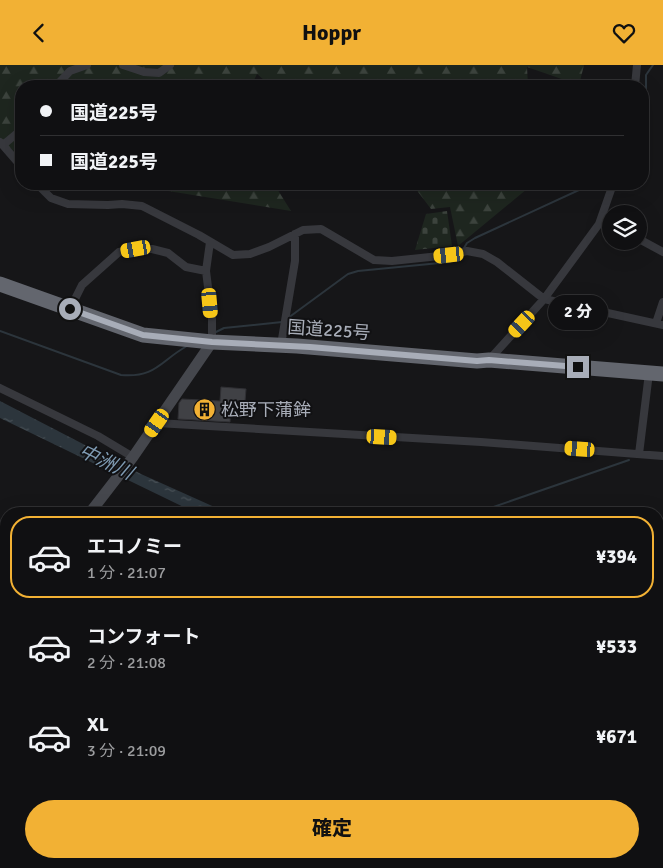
<!DOCTYPE html>
<html lang="ja">
<head>
<meta charset="utf-8">
<style>
  :root { --surface:#101012; --page:#19191b; --text:#f1f3f6; --muted:#9c9d9f; --line:#303032; --accent:#f2b134 }
  body { margin:0; font-family:Signika,"Noto Sans JP",sans-serif; background:var(--page); color:var(--text); height:100vh; display:flex; flex-direction:column; font-size:19px; white-space:nowrap }
  * { box-sizing:border-box; margin:0 }
  p { font-size:16px; color:var(--muted) }
  .icon { flex:none; width:28px; height:28px; fill:none; stroke:currentColor; stroke-width:2; stroke-linecap:round; stroke-linejoin:round }
  .map { position:relative; flex:1; overflow:hidden }
  .sheet { position:absolute; left:0px; top:442px; width:664px; height:361px; display:flex; flex-direction:column; background:var(--surface); border-radius:20px 20px 0 0; box-shadow:0 5px 20px #0002,0 0 0 1px var(--line) }
  .sheet>* { flex:none }
  .hud { position:absolute; left:15px; top:15px; width:634px; height:110px; border-radius:20px; box-shadow:0 5px 20px #0002,0 0 0 1px var(--line); display:grid; align-content:center; height:110px; padding:0 25px; background:var(--surface) }
  .tools { position:absolute; left:602px; top:140px; display:grid; gap:10px }
  .tools a { display:grid; place-items:center; width:45px; height:45px; border-radius:50%; background:var(--surface); box-shadow:0 5px 20px #0002,0 0 0 1px var(--line); font-size:25px }
  .end { position:absolute; width:22px; height:22px; margin:-11px; border:6px solid #a8adb8; background:#111; box-shadow:0 0 0 2px #111 }
  .from { border-radius:50% }
  .bubble { position:absolute; height:35px; border-radius:18px; background:var(--surface); box-shadow:0 5px 20px #0002,0 0 0 1px var(--line); font-size:16px; font-weight:800; line-height:35px; text-align:center }
  .car { position:absolute; width:15px; height:30px; margin:-15px -8px; border-radius:6px; box-shadow:0 0 4px 1px #0007; background:linear-gradient(#f5c518 24%,#345 0 40%,#f5c518 0 76%,#345 0 86%,#f5c518 0) }
  .hud b { display:flex; align-items:center; gap:18px; height:48px; font-size:19px }
  .hud b+b { border-top:1px solid var(--line) }
  .hud i { width:12px; height:12px; background:var(--text) }
  ul { padding:9px 0 0; list-style:none }
  li { display:flex; align-items:center; gap:15px; height:82px; margin:0 10px 8px; padding:0 15px; border:2px solid transparent; border-radius:20px }
  li div { flex:1 }
  li b { display:block; font-size:19px }
  li em { font-style:normal; font-weight:800 }
  li.on { border-color:var(--accent) }
  li>.icon { width:45px; height:45px; stroke-width:1.5 }
  .primary-button { display:flex; gap:10px; margin-top:auto; padding:10px 25px }
  .primary-button a { flex:1; height:58px; border-radius:30px; background:var(--accent); color:#111; font-size:20px; font-weight:800; line-height:58px; text-align:center }
  header { display:flex; justify-content:space-between; align-items:center; height:65px; padding:0 25px; background:var(--accent); color:#111; font-size:22px; font-weight:800 }
  .map>svg:first-child { display:block }
</style>
</head>
<body>
<header><svg class="icon" aria-label="back" viewBox="0 0 24 24"><path d="M15 5l-7 7 7 7"/></svg>Hoppr<svg class="icon" aria-label="heart" viewBox="0 0 24 24"><path d="M12 20l-8-8c-3-5 5-10 8-4 3-6 11-1 8 4z"/></svg></header>
<div class="map">
<svg width="663" height="803" viewBox="0 0 663 803">
  <defs>
    <pattern id="forest-firs" width="22" height="20" patternUnits="userSpaceOnUse" patternTransform="scale(1.25)"><rect width="22" height="20" fill="#1e261f"/><path d="M5 1l3.5 6h-7zM16 11l3.5 6h-7z" fill="#3c433d"/></pattern>
    <pattern id="cemetery-stones" width="16" height="16" patternUnits="userSpaceOnUse" patternTransform="scale(1.25)"><rect width="16" height="16" fill="#1e261f"/><path d="M2 7V4a2 2 0 0 1 4 0v3zM10 15v-3a2 2 0 0 1 4 0v3z" fill="#3c433d"/></pattern>
    <pattern id="water-ripples" width="26" height="14" patternUnits="userSpaceOnUse" patternTransform="scale(1.25)"><rect width="26" height="14" fill="#2c353c"/><path d="M2 4q2-2 4 0t4 0M15 11q2-2 4 0t4 0" fill="none" stroke="#485056"/></pattern>
  </defs>
  <rect width="100%" height="100%" fill="#161618"/>
  <path fill="url(#forest-firs)" d="M 0,0 L 584,0 L 579,20 L 527,2 L 528,21 L 271,21 L 257,9 L 251,21 L 21,21 L 21,89 L 16,88 L 0,74 Z
    M 157,119 L 274,119 L 291,146 L 162,125 Z
    M 412,119 L 533,119 L 458,181 L 450,142 L 431,144 Z"/>
  <path fill="url(#cemetery-stones)" d="M 447,146 L 452,181 L 415,185 L 426,149 Z"/>
  <path fill="url(#water-ripples)" d="M 0,336 L 141,409 L 230,449 L 198,449 L 0,353 Z"/>
  <g fill="none" stroke-linecap="round" stroke-linejoin="round">
    <path stroke="#2c353c" stroke-width="2" d="M 642,55 L 646,43 L 646,10 L 653,0
      M 464,183 L 467,178 L 475,173 L 592,119
      M 288,253 L 348,209 L 358,206 L 450,197 L 459,192
      M 0,266 L 121,310 C 156,313 160,296 187,281
      M 216,267 L 224,263 L 282,257
      M 473,449 L 629,395
      M 0,527 L 6,532
      M 0,572 L 6,564
      M 312,803 L 312,798"/>
    <path stroke="#2c353c" stroke-width="12" d="M 658,624 L 663,627"/>
  </g>
  <path fill="#404145" stroke="#303034" d="M 221,322 L 246,324 L 245,336 L 231,335 L 230,357 L 178,354 L 179,338 L 182,334 L 220,336 Z"/>
  <g fill="none" stroke-linecap="round" stroke-linejoin="round">
    <path stroke="#37383d" stroke-width="8" d="M 123,0 L 144,7 L 159,8 L 170,0
      M 56,21 L 70,6 L 87,0
      M 635,21 L 637,0
      M 0,77 L 21,101
      M 3,80 L 21,65
      M 37,119 L 51,133 L 68,139 L 108,140 L 122,139 L 142,141 L 199,170 L 233,190 L 250,189 L 269,182 L 303,165 L 321,164 L 374,195 L 392,196 L 449,190 L 467,186 L 483,189 L 497,197 L 544,234 L 663,260
      M 601,154 L 611,160
      M 639,174 L 663,187
      M 210,177 L 206,206 L 212,254 L 212,277
      M 70,244 L 82,220 L 119,187 L 136,184 L 152,184 L 168,188 L 186,202 L 206,206
      M 656,258 L 663,237
      M 281,280 L 295,196 L 295,169
      M 489,295 L 544,234 L 599,159 L 612,122 L 611,119
      M 0,323 L 98,371 L 133,392
      M 157,358 L 481,377 L 663,391
      M 639,389 L 649,308
      M 658,530 L 663,519
      M 0,532 L 6,537
      M 0,606 L 6,611
      M 658,664 L 663,663
      M 0,712 L 6,715
      M 658,792 L 663,799
      M 110,798 L 126,803
      M 473,798 L 474,803
      M 134,803 L 136,798
      M 273,803 L 273,798
      M 307,803 L 307,798
      M 389,803 L 391,798
      M 440,803 L 454,798"/>
    <path stroke="#45474d" stroke-width="11" d="M 89,449 L 133,392 L 212,277
      M 0,563 L 6,555"/>
    <path stroke="#63666e" stroke-width="15" d="M 0,219 L 143,270 L 212,277 L 297,281 L 477,296 L 489,295 L 663,309"/>
  </g>
  <g fill="none" stroke-linecap="round" stroke-linejoin="round">
    <path stroke="#a8adb8" stroke-width="6" d="M 70,244 L 143,270 L 212,277 L 310,282 L 477,296 L 489,295 L 578,302"/>
  </g>
  <defs>
    <symbol id="building-disc" viewBox="-11 -11 22 22"><circle r="9.5" fill="#f2b134" stroke="#111113"/><path d="M-4-6H4V6H1V3H-1V6H-4ZM-2.5-4.3h1.7v1.8h-1.7ZM.8-4.3h1.7v1.8H.8ZM-2.5-1h1.7V.8h-1.7ZM.8-1h1.7V.8H.8Z" fill="#111"/></symbol>
  </defs>
  <g fill-rule="evenodd">
    <use href="#building-disc" x="192" y="332" width="25" height="25"/>
  </g>
  <g text-anchor="middle" dominant-baseline="central" stroke-width="4" stroke-linejoin="round" paint-order="stroke">
    <g font-size="18" fill="#a8adb8" stroke="#111113">
      <text transform="translate(329 265) rotate(4)">国道225号</text>
    </g>
    <g font-size="18" fill="#a8adb8" stroke="#111113" text-anchor="start">
      <text x="221" y="345">松野下蒲鉾</text>
    </g>
    <g font-size="19" font-style="italic" fill="#7f9bb3" stroke="#111113">
      <text transform="translate(106 397) rotate(26)">中洲川</text>
    </g>
  </g>
</svg>
<div class="tools">
<a><svg class="icon" aria-label="layers" viewBox="0 0 24 24"><path d="M12 4l9 5-9 5-9-5zM3 14l9 5 9-5"/></svg></a>
</div>
<i class="end from" style="left:70px;top:244px"></i>
<i class="end" style="left:578px;top:302px"></i>
<div class="bubble" style="left:548px;top:230px;width:60px">2 分</div>
<i class="car" style="left:136px;top:184px;rotate:260deg"></i>
<i class="car" style="left:449px;top:190px;rotate:264deg"></i>
<i class="car" style="left:210px;top:238px;rotate:175deg"></i>
<i class="car" style="left:522px;top:259px;rotate:223deg"></i>
<i class="car" style="left:157px;top:358px;rotate:215deg"></i>
<i class="car" style="left:382px;top:372px;rotate:93deg"></i>
<i class="car" style="left:580px;top:384px;rotate:274deg"></i>
<div class="hud">
<b><i class="from"></i>国道225号</b>
<b><i></i>国道225号</b>
</div>
<section class="sheet">
<ul>
<li class="on"><svg class="icon" aria-label="car" viewBox="0 0 24 24"><path d="M5 17H2v-5l4-1 3-4h7l3 4 3 1v5h-3M9 17h6M6 11h13"/><circle cx="7" cy="17" r="2"/><circle cx="17" cy="17" r="2"/></svg><div><b>エコノミー</b><p>1 分 · 21:07</p></div><em>¥394</em></li>
<li><svg class="icon" aria-label="car" viewBox="0 0 24 24"><path d="M5 17H2v-5l4-1 3-4h7l3 4 3 1v5h-3M9 17h6M6 11h13"/><circle cx="7" cy="17" r="2"/><circle cx="17" cy="17" r="2"/></svg><div><b>コンフォート</b><p>2 分 · 21:08</p></div><em>¥533</em></li>
<li><svg class="icon" aria-label="car" viewBox="0 0 24 24"><path d="M5 17H2v-5l4-1 3-4h7l3 4 3 1v5h-3M9 17h6M6 11h13"/><circle cx="7" cy="17" r="2"/><circle cx="17" cy="17" r="2"/></svg><div><b>XL</b><p>3 分 · 21:09</p></div><em>¥671</em></li>
</ul>
<div class="primary-button"><a>確定</a></div>
</section>
</div>
</body>
</html>
